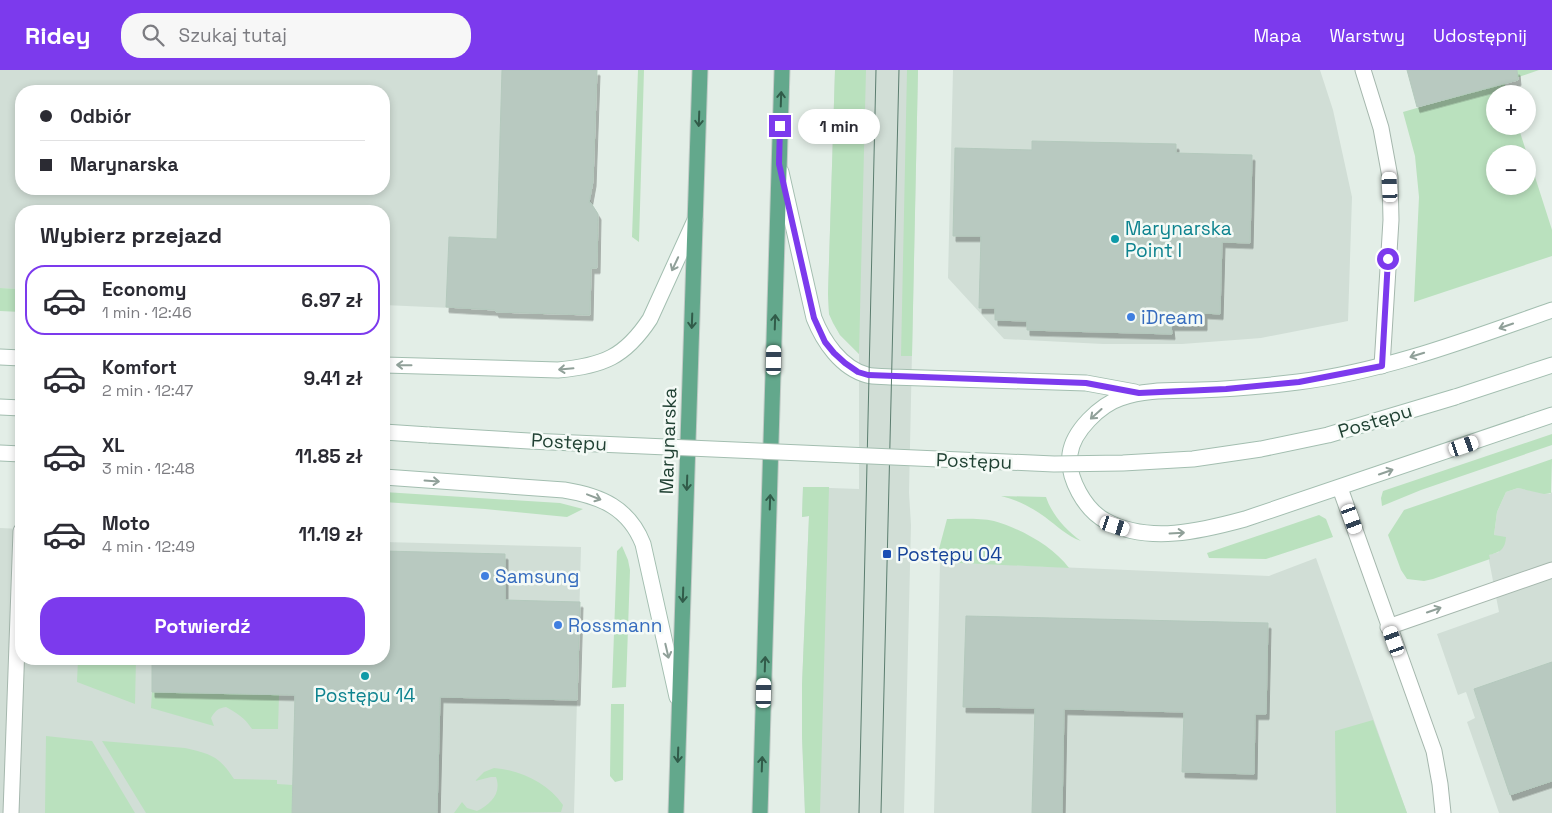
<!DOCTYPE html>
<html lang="pl">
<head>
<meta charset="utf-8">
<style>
  :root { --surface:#fff; --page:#f7f7f7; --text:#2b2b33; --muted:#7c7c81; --line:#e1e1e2; --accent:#7c3aed }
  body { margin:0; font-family:"Space Grotesk",sans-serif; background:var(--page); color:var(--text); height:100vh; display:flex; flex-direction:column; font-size:19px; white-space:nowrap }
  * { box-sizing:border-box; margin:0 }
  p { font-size:16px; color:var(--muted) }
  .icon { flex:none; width:28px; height:28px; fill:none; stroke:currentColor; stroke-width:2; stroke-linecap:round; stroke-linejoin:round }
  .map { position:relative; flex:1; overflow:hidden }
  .sheet { position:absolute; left:15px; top:135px; width:375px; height:460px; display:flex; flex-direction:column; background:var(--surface); border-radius:20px; box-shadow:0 2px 8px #0003 }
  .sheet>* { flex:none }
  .top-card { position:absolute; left:15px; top:15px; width:375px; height:110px; border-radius:20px; box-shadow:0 2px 8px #0003; display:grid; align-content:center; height:110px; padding:0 25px; background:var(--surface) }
  .controls { position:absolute; left:1486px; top:15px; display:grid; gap:10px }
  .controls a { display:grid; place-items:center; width:50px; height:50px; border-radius:50%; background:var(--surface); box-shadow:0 2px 8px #0003; font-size:25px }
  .end { position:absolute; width:22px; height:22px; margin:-11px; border:6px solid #7c3aed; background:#fff; box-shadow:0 0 0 2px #fff }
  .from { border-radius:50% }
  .bubble { position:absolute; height:35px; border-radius:18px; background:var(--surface); box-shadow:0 2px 8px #0003; font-size:16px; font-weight:800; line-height:35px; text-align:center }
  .car { position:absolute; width:15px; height:30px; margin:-15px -8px; border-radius:6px; box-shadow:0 0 4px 1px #0007; background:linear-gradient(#fff 24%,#345 0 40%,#fff 0 76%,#345 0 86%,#fff 0) }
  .top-card b { display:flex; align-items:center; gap:18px; height:48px; font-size:19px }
  .top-card b+b { border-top:1px solid var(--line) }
  .top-card i { width:12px; height:12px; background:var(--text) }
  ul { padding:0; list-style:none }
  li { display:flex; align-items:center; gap:15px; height:70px; margin:0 10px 8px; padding:0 15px; border:2px solid transparent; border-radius:20px }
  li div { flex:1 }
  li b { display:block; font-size:19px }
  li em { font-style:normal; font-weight:800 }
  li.on { border-color:var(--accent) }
  li>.icon { width:45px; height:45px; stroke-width:1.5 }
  h2 { padding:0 25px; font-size:22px; line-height:60px }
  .action { display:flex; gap:10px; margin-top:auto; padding:10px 25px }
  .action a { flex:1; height:58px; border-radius:20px; background:var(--accent); color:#fff; font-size:20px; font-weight:800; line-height:58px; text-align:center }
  header { display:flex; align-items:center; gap:30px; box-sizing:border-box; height:70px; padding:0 25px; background:var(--accent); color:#fff }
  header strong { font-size:24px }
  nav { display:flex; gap:28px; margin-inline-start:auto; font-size:18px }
  .search { width:350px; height:45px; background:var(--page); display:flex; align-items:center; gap:12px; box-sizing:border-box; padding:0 18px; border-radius:20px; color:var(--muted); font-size:19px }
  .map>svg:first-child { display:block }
</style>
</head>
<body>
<header>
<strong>Ridey</strong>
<div class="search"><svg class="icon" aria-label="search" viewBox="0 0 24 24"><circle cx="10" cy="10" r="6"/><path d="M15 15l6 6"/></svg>Szukaj tutaj</div>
<nav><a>Mapa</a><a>Warstwy</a><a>Udostępnij</a></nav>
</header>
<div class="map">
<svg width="1552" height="743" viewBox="0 0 1552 743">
  <defs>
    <filter id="shadow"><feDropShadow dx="3" dy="5.5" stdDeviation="0" flood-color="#0004"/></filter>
  </defs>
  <rect width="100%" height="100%" fill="#e3eee7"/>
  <path fill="#d1ded6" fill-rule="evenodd" d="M 0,0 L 597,0 L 594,63 L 595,63 L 592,104 L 594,104 L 592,105 L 591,132 L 593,133 L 593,137 L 598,144 L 597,189 L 590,198 L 590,245 L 556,243 L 555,244 L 496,242 L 495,240 L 384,235 L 384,141 L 21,141 L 21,219 L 0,218 ZM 21,21 L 384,21 L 384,119 L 21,119 Z
    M 835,0 L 918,0 L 909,423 L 911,455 L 904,743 L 805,743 L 802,666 L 802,615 L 809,446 L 802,447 L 803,417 L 859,419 L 859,284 L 840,265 L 829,244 L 828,224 Z
    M 953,0 L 1320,0 L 1333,40 L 1352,127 L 1348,251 L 1261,268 L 1182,274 L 1103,274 L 1004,269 L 948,208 Z
    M 1518,418 L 1550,424 L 1552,422 L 1552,743 L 1499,743 L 1467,652 L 1475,648 L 1466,622 L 1458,625 L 1437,564 L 1499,542 L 1488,485 L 1499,482 L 1494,465 L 1497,442 L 1506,422 Z
    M 0,458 L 21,459 L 21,589 L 384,589 L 384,472 L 581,477 L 574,743 L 0,743 Z
    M 1316,488 L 1407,743 L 934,743 L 940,492 L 1269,506 Z"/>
  <path fill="#bae1be" d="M 638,0 L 644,0 L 639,172 L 632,167 Z
    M 835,0 L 866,0 L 859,284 L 840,265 L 833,253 L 829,244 L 828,224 Z
    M 907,0 L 918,0 L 912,286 L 901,286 Z
    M 1478,0 L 1539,0 L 1504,12 L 1508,24 L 1495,24 L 1495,56 L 1518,56 L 1527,84 L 1495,84 L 1495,116 L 1528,116 L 1528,85 L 1552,160 L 1552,186 L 1414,232 L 1419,127 L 1415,86 L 1403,42 L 1483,19 Z
    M 0,218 L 21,219 L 21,242 L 0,241 Z
    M 1552,364 L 1552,375 L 1421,420 L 1382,436 L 1381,428 L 1383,421 Z
    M 1552,389 L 1551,423 L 1544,424 L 1518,418 L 1506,422 L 1497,442 L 1494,465 L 1506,467 C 1505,480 1500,482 1489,485 L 1490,489 L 1433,509 L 1424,511 L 1407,509 L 1401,500 L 1388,465 L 1404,440 Z
    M 803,417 L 829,417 L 820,743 L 805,743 L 802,666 L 802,615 L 809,446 L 802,447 Z
    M 384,422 L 560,433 L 583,439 L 567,447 L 485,439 L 384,432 Z
    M 1001,426 L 1046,427 C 1052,445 1066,460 1081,471 C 1067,466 1057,456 1045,447 C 1031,437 1018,430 1001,426 Z
    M 1319,445 L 1326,449 L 1333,467 L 1266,489 L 1209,488 L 1207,483 Z
    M 947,449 C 961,449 980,448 994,451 C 1019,458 1053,476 1069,498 L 938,492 L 939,479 Z
    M 622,476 L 628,490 L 630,500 L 626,617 L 612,618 L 617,481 Z
    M 78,589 L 136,589 L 135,634 L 77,612 Z
    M 152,622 L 279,625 L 278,659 L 252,659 C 245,648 237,643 226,637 C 218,638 215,641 211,648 L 214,656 L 151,638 Z
    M 611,634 L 624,634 L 623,710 L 615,712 L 610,706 Z
    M 1373,650 L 1407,743 L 1336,743 L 1335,661 Z
    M 46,666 L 92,671 L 135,743 L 45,743 Z
    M 102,671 L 185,678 C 211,684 219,686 234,709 L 277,710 L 277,714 L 293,715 L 292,743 L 146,743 Z
    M 494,698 C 520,700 548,713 563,735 L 561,742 L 454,743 L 462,732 L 467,738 L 477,741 C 490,734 502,724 496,707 L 491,707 L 475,711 L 484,702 Z"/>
  <path fill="#b8c9c0" stroke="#b4c9bd" filter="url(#shadow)" d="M 502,0 L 597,0 L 593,111 L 589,133 L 591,133 L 598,144 L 597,198 L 591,198 L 590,245 L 496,242 L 495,240 L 446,237 L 449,167 L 497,169 Z
    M 1407,0 L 1517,0 L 1518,10 L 1417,37 Z
    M 1032,71 L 1176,74 L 1176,83 L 1252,85 L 1250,173 L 1222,172 L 1220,244 L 1204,243 L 1204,255 L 1171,255 L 1172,264 L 1027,260 L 1027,251 L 995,250 L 995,238 L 979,238 L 981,166 L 953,166 L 955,78 L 1032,80 Z
    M 384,481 L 505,484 L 505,530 L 580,532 L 577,630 L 440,627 L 437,743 L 292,743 L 295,625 L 152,622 L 152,589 L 384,589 Z
    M 966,546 L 1268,553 L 1266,644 L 1255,644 L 1254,704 L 1182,702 L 1184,642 L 1064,639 L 1062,743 L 1032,743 L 1035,638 L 963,637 Z
    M 1552,592 L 1552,711 L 1510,725 L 1474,619 Z"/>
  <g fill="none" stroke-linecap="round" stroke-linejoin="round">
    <defs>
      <path id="lane" d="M 1363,0 L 1381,58 L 1390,107 L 1391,150 L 1382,296
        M 1388,557 L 1552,500
        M 11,743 L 21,461"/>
      <path id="street" d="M 1340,418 L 1434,681 L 1440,714 L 1443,743"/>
      <path id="secondary" d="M 781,102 L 814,248 C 823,271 841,298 867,305 C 875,307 883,306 891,307 L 1086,313 L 1135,322
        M 1552,240 C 1469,269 1386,301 1298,312 C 1265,316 1233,319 1200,320 C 1175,321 1146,319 1121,328 C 1100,335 1073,361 1070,384 C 1067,408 1085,440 1106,451 C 1148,474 1201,461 1245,449 L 1552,345
        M 0,287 L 21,288
        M 384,295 L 558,300 C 603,296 625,287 650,249 L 695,150
        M 1455,327 L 1552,295
        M 0,337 L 21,338
        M 384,362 L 429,365
        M 0,383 L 21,384
        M 384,407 L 564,420 C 601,426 629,438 643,474 L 677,627"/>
      <path id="primary" d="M 676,743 L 700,0
        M 760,743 L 782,0"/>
    </defs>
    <use href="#lane" stroke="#a5b7ad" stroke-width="17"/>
    <use href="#street" stroke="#a5b7ad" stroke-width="17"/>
    <use href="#secondary" stroke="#a3beb0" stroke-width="17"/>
    <use href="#primary" stroke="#c1cac6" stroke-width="17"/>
    <use href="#lane" stroke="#fff" stroke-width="15"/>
    <use href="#street" stroke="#fff" stroke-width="15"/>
    <use href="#secondary" stroke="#fff" stroke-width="15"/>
    <use href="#primary" stroke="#63a88c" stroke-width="15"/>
    <path stroke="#5b7d6f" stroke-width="1" d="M 859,743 L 876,0
      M 881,743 L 899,0"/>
    <defs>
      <path id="secondary-bridge" d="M 429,365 L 529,371 L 1054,394 L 1123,393 L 1193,389 L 1261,379 L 1328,365 L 1455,327"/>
    </defs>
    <use href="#secondary-bridge" stroke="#a3beb0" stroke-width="17" stroke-linecap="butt"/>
    <use href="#secondary-bridge" stroke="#fff" stroke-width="15"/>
  </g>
  <defs><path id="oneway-shaft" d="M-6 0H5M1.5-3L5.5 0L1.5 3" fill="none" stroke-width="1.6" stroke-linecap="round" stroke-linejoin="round" transform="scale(1.25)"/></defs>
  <g stroke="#315b49">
    <use href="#oneway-shaft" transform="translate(781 29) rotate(-88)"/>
    <use href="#oneway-shaft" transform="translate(699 49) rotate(92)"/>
    <use href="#oneway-shaft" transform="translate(692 251) rotate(92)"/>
    <use href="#oneway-shaft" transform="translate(775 252) rotate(-88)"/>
    <use href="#oneway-shaft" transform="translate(687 413) rotate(92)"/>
    <use href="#oneway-shaft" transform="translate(770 432) rotate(-88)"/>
    <use href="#oneway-shaft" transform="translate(683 525) rotate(92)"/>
    <use href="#oneway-shaft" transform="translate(765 594) rotate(-88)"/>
    <use href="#oneway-shaft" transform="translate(678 685) rotate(92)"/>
    <use href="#oneway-shaft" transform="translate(762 694) rotate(-88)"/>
  </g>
  <g stroke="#90a099">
    <use href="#oneway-shaft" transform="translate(675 194) rotate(115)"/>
    <use href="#oneway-shaft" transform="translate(1506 256) rotate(161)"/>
    <use href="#oneway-shaft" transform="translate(1417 285) rotate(163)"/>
    <use href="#oneway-shaft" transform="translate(404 295) rotate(-179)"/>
    <use href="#oneway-shaft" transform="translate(566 299) rotate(175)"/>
    <use href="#oneway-shaft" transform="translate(1096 344) rotate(138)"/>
    <use href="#oneway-shaft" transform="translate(1386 402) rotate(-19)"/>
    <use href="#oneway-shaft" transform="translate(432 411) rotate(4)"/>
    <use href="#oneway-shaft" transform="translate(594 427) rotate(21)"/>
    <use href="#oneway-shaft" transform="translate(1177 463) rotate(-3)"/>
    <use href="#oneway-shaft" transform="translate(1434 540) rotate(-19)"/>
    <use href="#oneway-shaft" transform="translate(667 581) rotate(77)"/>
  </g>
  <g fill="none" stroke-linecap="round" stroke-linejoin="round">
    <path stroke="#7c3aed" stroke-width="6" d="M 780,56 L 779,94 L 814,248 L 825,272 L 834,283 L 845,293 L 858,302 L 868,305 L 1086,313 L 1139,323 L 1226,319 L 1299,312 L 1382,296 L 1388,189"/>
  </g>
  <g fill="#0f9aa8" stroke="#f4faf6" stroke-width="2">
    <circle cx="1115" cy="169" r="5"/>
    <circle cx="365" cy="606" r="5"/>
  </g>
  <g fill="#3f7fe0" stroke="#f4faf6" stroke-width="2">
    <circle cx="1131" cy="247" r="5"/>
    <circle cx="485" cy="506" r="5"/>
    <circle cx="558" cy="555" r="5"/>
  </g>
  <rect fill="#1a4fb4" stroke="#f4faf6" stroke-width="2" x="882" y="479" width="10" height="10" rx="2.5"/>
  <g text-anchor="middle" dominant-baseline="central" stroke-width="5" stroke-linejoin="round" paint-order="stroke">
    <g font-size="19" fill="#0d838f" stroke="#f4faf6" text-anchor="start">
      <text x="1125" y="158">Marynarska<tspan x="1125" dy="22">Point I</tspan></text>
      <text x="365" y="625" text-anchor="middle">Postępu 14</text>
    </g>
    <g font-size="19" fill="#366cbe" stroke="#f4faf6" text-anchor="start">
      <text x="1141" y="247">iDream</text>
      <text x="495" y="506">Samsung</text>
      <text x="568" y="555">Rossmann</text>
    </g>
    <g font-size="19" fill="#204133" stroke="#f4faf6">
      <text transform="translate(1375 351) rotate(-17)">Postępu</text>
      <text transform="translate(668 371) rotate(-88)">Marynarska</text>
      <text transform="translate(569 372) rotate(3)">Postępu</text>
      <text transform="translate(974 391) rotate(2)">Postępu</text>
    </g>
    <g font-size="19" fill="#164399" stroke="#f4faf6" text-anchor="start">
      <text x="897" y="484">Postępu 04</text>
    </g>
  </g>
</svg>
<div class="controls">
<a>+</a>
<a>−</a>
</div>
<i class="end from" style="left:1388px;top:189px"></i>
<i class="end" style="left:780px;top:56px"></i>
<div class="bubble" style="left:798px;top:39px;width:82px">1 min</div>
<i class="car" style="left:1390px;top:117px;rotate:357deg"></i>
<i class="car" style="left:774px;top:290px;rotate:1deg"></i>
<i class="car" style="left:1464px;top:376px;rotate:71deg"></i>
<i class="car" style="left:1352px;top:449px;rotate:160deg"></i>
<i class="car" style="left:1115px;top:456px;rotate:108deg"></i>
<i class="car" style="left:1394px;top:571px;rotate:340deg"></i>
<i class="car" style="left:764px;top:623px;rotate:1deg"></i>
<div class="top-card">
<b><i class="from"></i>Odbiór</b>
<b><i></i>Marynarska</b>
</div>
<section class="sheet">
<h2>Wybierz przejazd</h2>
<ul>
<li class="on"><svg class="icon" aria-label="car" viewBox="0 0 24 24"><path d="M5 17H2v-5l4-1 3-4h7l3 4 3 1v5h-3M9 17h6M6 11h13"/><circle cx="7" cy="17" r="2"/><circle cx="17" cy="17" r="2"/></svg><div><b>Economy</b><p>1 min · 12:46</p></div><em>6.97 zł</em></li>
<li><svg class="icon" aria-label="car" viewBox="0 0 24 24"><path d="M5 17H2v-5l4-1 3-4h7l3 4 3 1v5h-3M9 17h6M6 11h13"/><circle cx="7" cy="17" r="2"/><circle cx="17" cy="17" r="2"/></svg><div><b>Komfort</b><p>2 min · 12:47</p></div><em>9.41 zł</em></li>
<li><svg class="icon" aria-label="car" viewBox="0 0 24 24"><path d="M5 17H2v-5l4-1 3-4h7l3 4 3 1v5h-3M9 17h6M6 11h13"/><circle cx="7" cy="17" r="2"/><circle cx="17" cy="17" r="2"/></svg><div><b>XL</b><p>3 min · 12:48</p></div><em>11.85 zł</em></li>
<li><svg class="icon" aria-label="car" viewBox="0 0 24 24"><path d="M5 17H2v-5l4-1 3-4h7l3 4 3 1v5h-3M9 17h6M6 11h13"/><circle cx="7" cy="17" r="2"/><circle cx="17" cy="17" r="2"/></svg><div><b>Moto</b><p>4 min · 12:49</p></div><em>11.19 zł</em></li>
</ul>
<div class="action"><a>Potwierdź</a></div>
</section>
</div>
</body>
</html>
